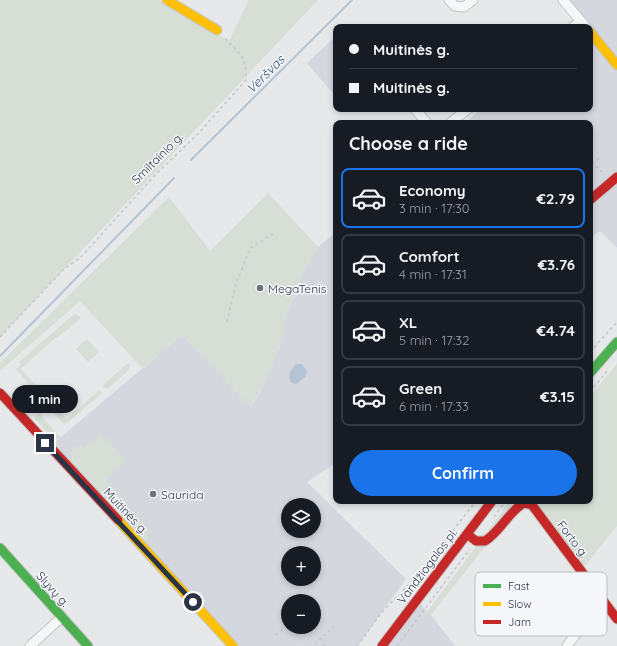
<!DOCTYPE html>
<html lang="en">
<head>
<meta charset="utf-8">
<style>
  :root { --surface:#171b24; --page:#242831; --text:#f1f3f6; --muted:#9ea1a6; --line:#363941; --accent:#1a73e8 }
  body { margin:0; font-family:Quicksand,sans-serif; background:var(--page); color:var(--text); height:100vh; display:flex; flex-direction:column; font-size:15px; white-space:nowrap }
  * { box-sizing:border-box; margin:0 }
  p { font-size:13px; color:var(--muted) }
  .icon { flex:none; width:22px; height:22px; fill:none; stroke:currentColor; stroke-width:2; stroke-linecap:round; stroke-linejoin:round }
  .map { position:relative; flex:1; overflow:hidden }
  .panel { position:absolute; left:333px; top:120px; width:260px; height:384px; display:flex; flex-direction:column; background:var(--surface); border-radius:8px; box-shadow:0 2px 6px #0003 }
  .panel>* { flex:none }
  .banner { position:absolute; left:333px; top:24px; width:260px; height:88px; border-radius:8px; box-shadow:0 2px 6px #0003; display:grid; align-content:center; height:88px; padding:0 16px; background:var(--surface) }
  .buttons { position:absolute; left:281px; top:498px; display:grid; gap:8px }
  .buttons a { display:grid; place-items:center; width:40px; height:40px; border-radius:50%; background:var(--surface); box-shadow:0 2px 6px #0003; font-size:20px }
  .end { position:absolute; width:18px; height:18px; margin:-9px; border:5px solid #2b3445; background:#fff; box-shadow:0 0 0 2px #fff }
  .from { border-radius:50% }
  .bubble { position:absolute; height:28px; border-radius:14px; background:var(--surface); box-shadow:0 2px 6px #0003; font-size:13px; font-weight:700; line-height:28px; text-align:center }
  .banner b { display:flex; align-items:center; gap:14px; height:38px; font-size:15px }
  .banner b+b { border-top:1px solid var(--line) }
  .banner i { width:10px; height:10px; background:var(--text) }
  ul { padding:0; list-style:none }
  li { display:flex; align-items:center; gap:12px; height:60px; margin:0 8px 6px; padding:0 8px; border:2px solid var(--line); border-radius:8px }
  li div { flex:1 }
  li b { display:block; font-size:15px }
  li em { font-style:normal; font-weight:700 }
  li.selected { border-color:var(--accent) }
  li>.icon { width:36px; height:36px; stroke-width:1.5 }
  h2 { padding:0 16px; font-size:18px; line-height:48px }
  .button { display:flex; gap:8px; margin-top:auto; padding:8px 16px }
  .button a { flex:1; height:46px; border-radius:24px; background:var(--accent); color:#fff; font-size:16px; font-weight:700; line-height:46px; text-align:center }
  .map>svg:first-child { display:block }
</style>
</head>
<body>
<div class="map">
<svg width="617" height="646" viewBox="0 0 617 646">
  <rect width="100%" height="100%" fill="#e6e8ea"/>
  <path fill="#d4d7dd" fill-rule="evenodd" d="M 563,0 L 617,0 L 617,65 Z
    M 336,36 L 336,97 L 307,63 Z
    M 590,39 L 617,71 L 617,248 L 600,231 L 590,238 L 590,123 L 465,123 L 481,109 L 590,109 Z
    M 336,232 L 336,463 L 307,482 L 406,579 L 357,646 L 233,646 L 49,447 L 182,335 L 251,407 L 259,394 L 280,347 L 282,338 L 283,324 L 302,274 L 318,247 ZM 288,505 L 314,505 L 314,531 L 288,531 ZM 288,553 L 314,553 L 314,579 L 288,579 ZM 288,601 L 314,601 L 314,627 L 288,627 Z
    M 417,598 L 427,612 L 431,615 L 455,646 L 382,646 Z"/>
  <path fill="#d6ded6" d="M 0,0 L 159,0 L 229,41 L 249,0 L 318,0 L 0,337 Z
    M 268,193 L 318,247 L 302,274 L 283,324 C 288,340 260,392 251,407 L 182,335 L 142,368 L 80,301 L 0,371 L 0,363 L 169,197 L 210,251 Z
    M 76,314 L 81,318 L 57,338 L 56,337 L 21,369 L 45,395 L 41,398 L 16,369 L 21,364 L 19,362 L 73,315 Z
    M 87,339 L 99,352 L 88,362 L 76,349 Z
    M 128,363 L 130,365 L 129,370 L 107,389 L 103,387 L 103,385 Z
    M 617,364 L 617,526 L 583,568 L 535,501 L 590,501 L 590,396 Z
    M 99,390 L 102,393 L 66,424 L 63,423 L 49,408 L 53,405 L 67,419 Z
    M 39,413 L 60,437 L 55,441 L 34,418 Z
    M 100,434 L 102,434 L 125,460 L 125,462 L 106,480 L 149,530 L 148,540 L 145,542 L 71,461 C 69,454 70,449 77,446 L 80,446 L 83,449 Z
    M 510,501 L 521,501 L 431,615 L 427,612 Z"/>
  <path fill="#b4c4d5" d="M 296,364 L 302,364 L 307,371 L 305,377 L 296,384 L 292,383 C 286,376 291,370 296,364 Z"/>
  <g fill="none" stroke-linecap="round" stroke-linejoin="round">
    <path stroke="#b4c4d5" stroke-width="2" d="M 191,160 L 352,0
      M 0,356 L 174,178"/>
    <defs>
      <path id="street" d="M 449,0 L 455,6 L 464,7 L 473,0
        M 563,0 L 586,27
        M 573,27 L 581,21
        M 415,109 L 427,123
        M 450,123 L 468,109
        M 30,646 L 62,617
        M 567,646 L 597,606 L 603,600"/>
      <path id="fast" d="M 590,373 L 617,342
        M 0,548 L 88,646"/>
      <path id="slow" d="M 167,0 L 217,30
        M 590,32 L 617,65
        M 118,520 L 233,646"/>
      <path id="jam" d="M 590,200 L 617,177
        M 0,393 L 118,520
        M 467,534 L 476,541 L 485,541 C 501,531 508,512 524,503 L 532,505 L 617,619
        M 382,646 L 492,501"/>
    </defs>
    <use href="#street" stroke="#c4c6c8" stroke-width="11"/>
    <use href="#fast" stroke="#c4c6c8" stroke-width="11"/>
    <use href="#slow" stroke="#c4c6c8" stroke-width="11"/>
    <use href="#jam" stroke="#c4c6c8" stroke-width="11"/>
    <path stroke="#c5c6ca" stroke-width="1.5" stroke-dasharray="3 3" stroke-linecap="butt" d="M 599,158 L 593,163 L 605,175
      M 227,322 L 235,287 L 250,248 L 273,234
      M 0,337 L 64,269 L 81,257 L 156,174 L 197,135 L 246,80 C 247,56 239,53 224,37
      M 590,352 L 617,322
      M 590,392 L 608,370
      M 494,517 L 506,501
      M 289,627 L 291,629
      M 276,635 L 288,624
      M 315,644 L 321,638
      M 325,646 L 321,638 L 334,627
      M 357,646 L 383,611 L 418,575 L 476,501
      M 397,646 L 470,549"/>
    <use href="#street" stroke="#f5f6f7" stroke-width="9"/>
    <use href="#fast" stroke="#4caf50" stroke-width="9"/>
    <use href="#slow" stroke="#ffc107" stroke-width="9"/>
    <use href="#jam" stroke="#c62828" stroke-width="9"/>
  </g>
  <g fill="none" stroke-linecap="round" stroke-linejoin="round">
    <path stroke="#2b3445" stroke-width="5" d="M 45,443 L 193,602"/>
  </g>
  <g fill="#6c737f" stroke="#f4f6f9" stroke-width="1.5">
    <circle cx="260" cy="288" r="4"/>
    <circle cx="153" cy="494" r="4"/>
  </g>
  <g text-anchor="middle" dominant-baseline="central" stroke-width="3" stroke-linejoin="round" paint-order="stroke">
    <g font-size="12" fill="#2b3445" stroke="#f4f6f9">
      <text transform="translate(157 158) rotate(-45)">Smiltainio g.</text>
      <text transform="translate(126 511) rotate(47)">Muitinės g.</text>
      <text transform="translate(573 539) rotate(53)">Forto g.</text>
      <text transform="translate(427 566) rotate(-53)">Vandžiogalos pl.</text>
      <text transform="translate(53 589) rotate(48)">Slyvų g.</text>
    </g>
    <g font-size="12" fill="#2b3445" stroke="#f4f6f9" text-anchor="start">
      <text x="268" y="288">MegaTenis</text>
      <text x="161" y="494">Saurida</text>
    </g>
    <g font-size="13" font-style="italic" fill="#34527a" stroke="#f4f6f9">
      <text transform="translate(265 74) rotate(-45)">Veršvas</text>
    </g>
  </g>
  <rect x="475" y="572" width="132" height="64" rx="6" fill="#f4f6f9" stroke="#b8bcc3" stroke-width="1"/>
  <rect x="483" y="584" width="18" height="4" fill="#4caf50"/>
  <rect x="483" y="602" width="18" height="4" fill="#ffc107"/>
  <rect x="483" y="620" width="18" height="4" fill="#c62828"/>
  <g font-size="11" fill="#2b3445">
    <text x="508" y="590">Fast</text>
    <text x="508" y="608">Slow</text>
    <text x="508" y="626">Jam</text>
  </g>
</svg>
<div class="buttons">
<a><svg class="icon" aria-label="layers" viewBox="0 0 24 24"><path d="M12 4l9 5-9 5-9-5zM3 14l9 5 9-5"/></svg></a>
<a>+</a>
<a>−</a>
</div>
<i class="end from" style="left:193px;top:602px"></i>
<i class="end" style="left:45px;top:443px"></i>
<div class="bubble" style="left:12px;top:385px;width:66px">1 min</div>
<div class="banner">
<b><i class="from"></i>Muitinės g.</b>
<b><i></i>Muitinės g.</b>
</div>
<section class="panel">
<h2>Choose a ride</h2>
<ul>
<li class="selected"><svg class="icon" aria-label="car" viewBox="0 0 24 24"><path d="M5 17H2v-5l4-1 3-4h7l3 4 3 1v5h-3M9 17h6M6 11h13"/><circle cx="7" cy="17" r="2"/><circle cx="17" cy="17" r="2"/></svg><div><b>Economy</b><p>3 min · 17:30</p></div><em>€2.79</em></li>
<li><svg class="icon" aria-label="car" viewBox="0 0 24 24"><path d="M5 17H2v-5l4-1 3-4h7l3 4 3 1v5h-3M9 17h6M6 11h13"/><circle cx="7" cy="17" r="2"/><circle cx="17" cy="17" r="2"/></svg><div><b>Comfort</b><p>4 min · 17:31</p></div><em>€3.76</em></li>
<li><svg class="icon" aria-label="car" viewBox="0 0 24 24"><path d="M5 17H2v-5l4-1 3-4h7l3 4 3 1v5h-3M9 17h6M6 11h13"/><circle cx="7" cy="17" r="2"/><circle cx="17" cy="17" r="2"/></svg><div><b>XL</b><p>5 min · 17:32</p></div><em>€4.74</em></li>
<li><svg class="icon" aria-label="car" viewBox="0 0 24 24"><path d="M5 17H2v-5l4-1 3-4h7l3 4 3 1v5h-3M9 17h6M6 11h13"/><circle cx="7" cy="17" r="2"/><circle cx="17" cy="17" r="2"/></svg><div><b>Green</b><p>6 min · 17:33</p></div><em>€3.15</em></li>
</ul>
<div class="button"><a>Confirm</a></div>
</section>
</div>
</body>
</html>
